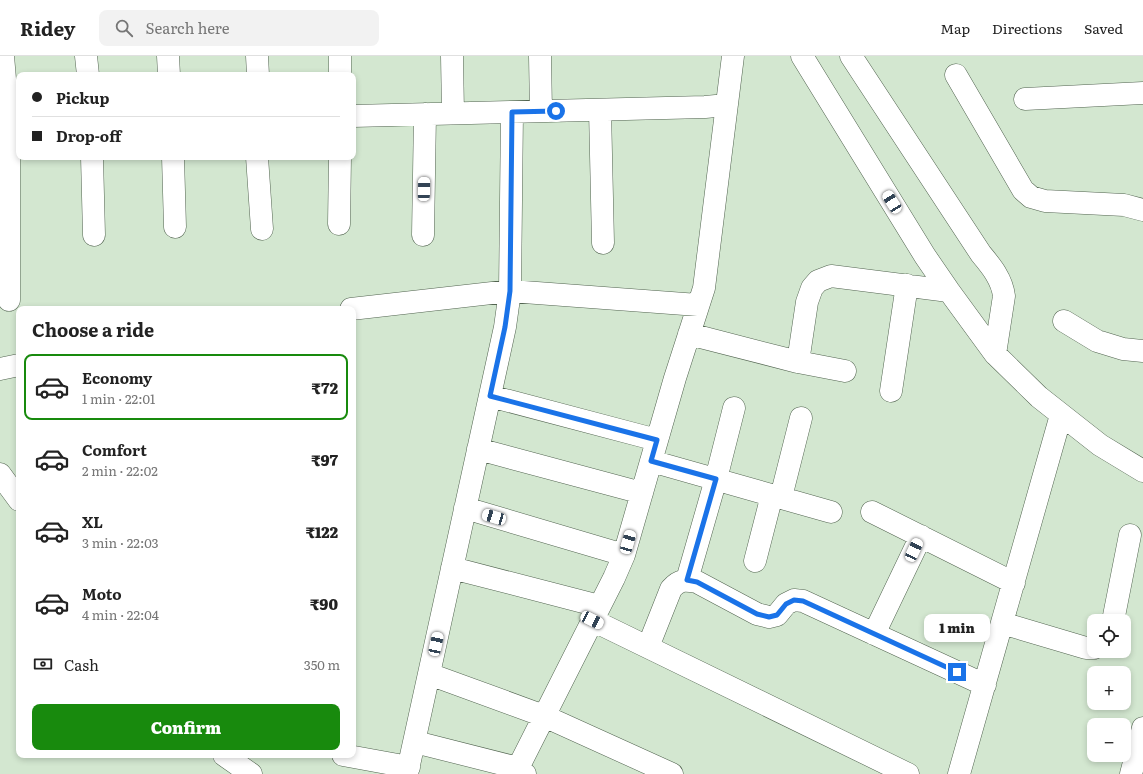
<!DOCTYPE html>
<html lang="en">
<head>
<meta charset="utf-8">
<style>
  :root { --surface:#fff; --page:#f2f2f2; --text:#222; --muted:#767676; --line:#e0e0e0; --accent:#188a0d }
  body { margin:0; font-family:Literata,serif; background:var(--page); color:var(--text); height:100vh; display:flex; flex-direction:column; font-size:15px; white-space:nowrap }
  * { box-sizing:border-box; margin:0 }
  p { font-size:13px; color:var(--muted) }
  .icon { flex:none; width:22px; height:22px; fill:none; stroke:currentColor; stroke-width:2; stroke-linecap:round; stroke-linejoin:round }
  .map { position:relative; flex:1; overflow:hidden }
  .panel { position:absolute; left:16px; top:250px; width:340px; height:452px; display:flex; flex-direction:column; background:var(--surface); border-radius:8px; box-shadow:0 2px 6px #0003 }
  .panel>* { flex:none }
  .guide { position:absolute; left:16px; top:16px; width:340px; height:88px; border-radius:8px; box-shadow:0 2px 6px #0003; display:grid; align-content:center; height:88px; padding:0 16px; background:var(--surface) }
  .fabs { position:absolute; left:1087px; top:558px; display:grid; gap:8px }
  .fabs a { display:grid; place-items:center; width:44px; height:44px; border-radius:8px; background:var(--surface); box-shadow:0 2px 6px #0003; font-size:20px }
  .end { position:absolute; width:18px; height:18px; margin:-9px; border:5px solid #1a73e8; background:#fff; box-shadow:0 0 0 2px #fff }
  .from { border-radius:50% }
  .bubble { position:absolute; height:28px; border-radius:8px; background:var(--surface); box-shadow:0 2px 6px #0003; font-size:13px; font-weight:800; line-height:28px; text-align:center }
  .car { position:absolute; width:12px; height:24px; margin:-12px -6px; border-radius:5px; box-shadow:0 0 3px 1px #0007; background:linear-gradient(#fff 24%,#345 0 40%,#fff 0 76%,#345 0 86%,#fff 0) }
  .guide b { display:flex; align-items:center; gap:14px; height:38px; font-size:15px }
  .guide b+b { border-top:1px solid var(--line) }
  .guide i { width:10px; height:10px; background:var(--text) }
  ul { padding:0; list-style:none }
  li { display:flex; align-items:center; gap:12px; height:66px; margin:0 8px 6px; padding:0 8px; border:2px solid transparent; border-radius:8px }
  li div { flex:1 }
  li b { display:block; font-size:15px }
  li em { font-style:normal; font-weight:800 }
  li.active { border-color:var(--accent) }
  li>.icon { width:36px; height:36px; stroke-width:1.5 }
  h2 { padding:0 16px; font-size:18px; line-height:48px }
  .pay { display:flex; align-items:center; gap:10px; height:44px; padding:0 16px; font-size:15px }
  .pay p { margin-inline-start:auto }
  .primary-button { display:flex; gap:8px; margin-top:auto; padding:8px 16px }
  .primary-button a { flex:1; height:46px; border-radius:8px; background:var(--accent); color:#fff; font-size:16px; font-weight:800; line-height:46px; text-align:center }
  header { display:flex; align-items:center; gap:24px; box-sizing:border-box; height:56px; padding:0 20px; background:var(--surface); border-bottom:1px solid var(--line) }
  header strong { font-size:19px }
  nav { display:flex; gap:22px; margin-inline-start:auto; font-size:14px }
  .search { width:280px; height:36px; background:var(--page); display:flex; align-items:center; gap:10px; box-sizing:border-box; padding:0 14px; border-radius:8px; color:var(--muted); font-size:15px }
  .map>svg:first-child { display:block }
</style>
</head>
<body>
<header>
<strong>Ridey</strong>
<div class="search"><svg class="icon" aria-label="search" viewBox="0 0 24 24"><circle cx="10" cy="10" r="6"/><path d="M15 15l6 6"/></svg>Search here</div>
<nav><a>Map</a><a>Directions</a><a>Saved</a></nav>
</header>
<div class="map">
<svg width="1143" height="718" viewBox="0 0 1143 718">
  <rect width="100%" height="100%" fill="#d3e7d0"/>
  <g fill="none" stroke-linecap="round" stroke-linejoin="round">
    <defs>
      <path id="minor" d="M 3,0 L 9,69 L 9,244
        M 86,0 L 88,19
        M 168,0 L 169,19
        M 257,0 L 258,19
        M 452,0 L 453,57
        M 540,0 L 541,55
        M 802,0 L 925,200 L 949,235 L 995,298 L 1039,341 L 1100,389 L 1143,415
        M 851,0 L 981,198 C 991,210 1002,223 1004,240 L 995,298
        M 340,19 L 340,0
        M 956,19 L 1023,134 L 1031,141 L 1045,145 L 1124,149 L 1143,154
        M 1025,43 L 1143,37
        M 600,54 L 603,187
        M 353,60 L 705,51 L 727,49
        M 92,101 L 94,179
        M 173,101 L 175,171
        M 257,101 L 262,173
        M 339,168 L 340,101
        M 423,179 L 425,58
        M 351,253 L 510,235 L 698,249
        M 1064,265 L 1097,285 L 1123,293 L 1143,295
        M 689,278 L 798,306 L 845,315
        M 798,306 L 807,246 L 812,232 L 818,225 L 831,220 L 949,235
        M 0,313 L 19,309
        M 891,335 L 907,229
        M 490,340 L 657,384
        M 478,393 L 642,437
        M 651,405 L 831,456
        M 0,418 L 19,444
        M 781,441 L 801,362
        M 465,452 L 624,499
        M 872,456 L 1014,527
        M 755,505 L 772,439
        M 452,512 L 599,550
        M 687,524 L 716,423 L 734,352
        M 592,564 L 908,718
        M 1113,565 L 1130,479
        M 1002,567 L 1086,592 L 1094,592
        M 874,578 L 921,480
        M 648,591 L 671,533 C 680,523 685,524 697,526 L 757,558 L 769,561 L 777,559 L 786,548 L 794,544 L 803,545 L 985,629
        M 429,618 L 544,660 L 672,718
        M 415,686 L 518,712 L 525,718
        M 224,699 L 251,718
        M 343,699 L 409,711
        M 518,712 L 614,522 L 624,499 L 675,322 L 704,232 L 733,0
        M 407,718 L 505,271 L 510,235 L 512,56
        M 959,718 L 1061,359
        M 1131,718 L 1143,672"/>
    </defs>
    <use href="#minor" stroke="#526450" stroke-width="23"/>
    <use href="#minor" stroke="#fff" stroke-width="22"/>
  </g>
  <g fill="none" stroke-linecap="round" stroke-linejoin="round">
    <path stroke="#1a73e8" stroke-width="5" d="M 556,55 L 512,56 L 510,235 L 505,271 L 490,340 L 657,384 L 651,405 L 716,423 L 687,524 L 697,526 L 757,558 L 769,561 L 777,559 L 786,548 L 794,544 L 803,545 L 957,616"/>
  </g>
</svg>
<div class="fabs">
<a><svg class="icon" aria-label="locate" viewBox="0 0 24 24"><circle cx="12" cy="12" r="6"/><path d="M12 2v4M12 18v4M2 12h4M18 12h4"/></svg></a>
<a>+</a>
<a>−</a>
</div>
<i class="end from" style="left:556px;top:55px"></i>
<i class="end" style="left:957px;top:616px"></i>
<div class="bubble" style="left:924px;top:558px;width:66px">1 min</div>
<i class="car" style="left:424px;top:133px;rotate:1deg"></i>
<i class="car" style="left:892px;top:146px;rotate:328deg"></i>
<i class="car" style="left:494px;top:461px;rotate:286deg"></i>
<i class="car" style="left:628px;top:486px;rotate:16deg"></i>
<i class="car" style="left:914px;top:494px;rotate:25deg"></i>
<i class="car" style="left:592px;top:564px;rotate:116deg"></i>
<i class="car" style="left:436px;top:588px;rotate:12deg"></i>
<div class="guide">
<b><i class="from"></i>Pickup</b>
<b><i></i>Drop-off</b>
</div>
<section class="panel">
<h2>Choose a ride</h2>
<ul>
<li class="active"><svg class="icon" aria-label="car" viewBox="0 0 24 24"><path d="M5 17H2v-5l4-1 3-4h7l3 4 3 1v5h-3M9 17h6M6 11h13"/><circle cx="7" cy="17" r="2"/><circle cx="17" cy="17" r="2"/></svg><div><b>Economy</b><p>1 min · 22:01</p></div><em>₹72</em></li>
<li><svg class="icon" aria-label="car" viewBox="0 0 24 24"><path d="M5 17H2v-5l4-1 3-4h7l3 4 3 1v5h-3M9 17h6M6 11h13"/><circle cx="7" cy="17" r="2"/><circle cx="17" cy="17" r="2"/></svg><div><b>Comfort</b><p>2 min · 22:02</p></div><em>₹97</em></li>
<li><svg class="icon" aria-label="car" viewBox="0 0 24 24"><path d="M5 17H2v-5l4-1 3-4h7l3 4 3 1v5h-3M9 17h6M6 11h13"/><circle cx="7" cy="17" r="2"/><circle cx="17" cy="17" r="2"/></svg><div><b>XL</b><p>3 min · 22:03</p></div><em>₹122</em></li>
<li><svg class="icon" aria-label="car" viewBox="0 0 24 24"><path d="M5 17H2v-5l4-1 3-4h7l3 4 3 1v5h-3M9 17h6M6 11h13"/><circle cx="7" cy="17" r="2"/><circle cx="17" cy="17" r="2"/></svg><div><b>Moto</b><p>4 min · 22:04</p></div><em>₹90</em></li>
</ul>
<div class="pay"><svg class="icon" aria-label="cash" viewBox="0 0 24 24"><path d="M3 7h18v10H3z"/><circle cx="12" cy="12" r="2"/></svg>Cash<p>350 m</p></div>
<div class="primary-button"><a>Confirm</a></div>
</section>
</div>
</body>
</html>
